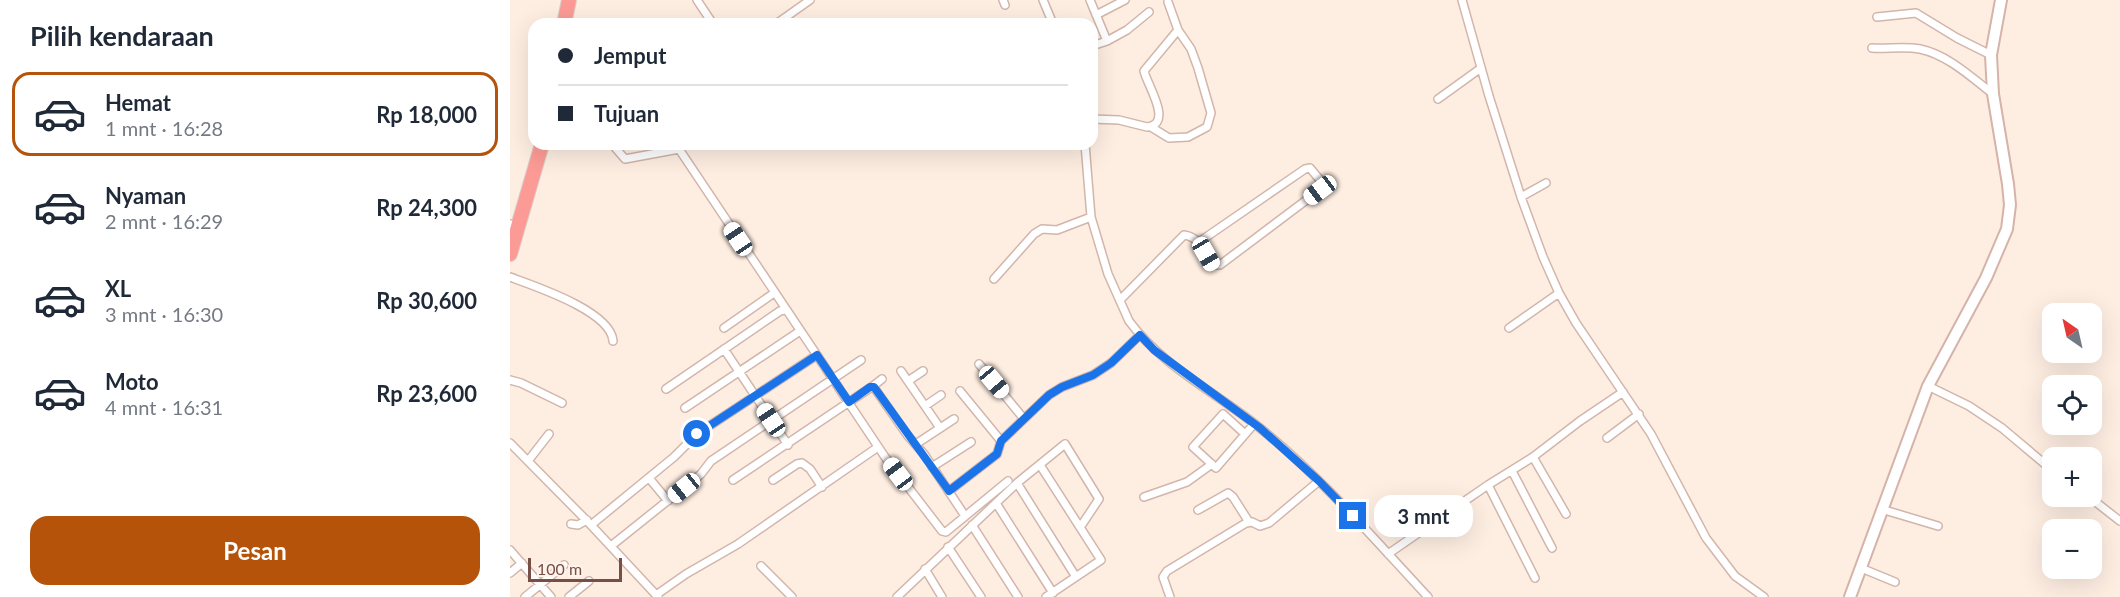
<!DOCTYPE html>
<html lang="id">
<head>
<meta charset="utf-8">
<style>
  :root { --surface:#fff; --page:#f2f2f3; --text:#1f2937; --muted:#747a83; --line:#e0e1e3; --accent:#b45309 }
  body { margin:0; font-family:Lato,sans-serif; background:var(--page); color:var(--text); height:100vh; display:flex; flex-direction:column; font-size:22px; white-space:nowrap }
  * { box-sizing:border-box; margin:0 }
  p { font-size:20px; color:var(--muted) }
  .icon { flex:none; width:33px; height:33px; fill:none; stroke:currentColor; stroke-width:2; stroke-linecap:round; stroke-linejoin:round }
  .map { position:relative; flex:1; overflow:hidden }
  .sheet { display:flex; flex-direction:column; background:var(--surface); width:510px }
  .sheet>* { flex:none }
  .top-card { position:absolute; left:18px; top:18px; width:570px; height:132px; border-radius:18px; box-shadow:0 6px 24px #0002; display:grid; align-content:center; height:132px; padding:0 30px; background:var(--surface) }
  .needle { width:39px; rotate:326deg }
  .fabs { position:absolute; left:1532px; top:303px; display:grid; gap:12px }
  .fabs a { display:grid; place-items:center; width:60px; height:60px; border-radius:12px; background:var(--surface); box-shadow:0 6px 24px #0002; font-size:30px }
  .scale { position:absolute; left:18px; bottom:15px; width:94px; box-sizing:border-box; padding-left:6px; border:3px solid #774f47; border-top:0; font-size:16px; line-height:21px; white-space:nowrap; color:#774f47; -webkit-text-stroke:4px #fff3ea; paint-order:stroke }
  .end { position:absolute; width:27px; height:27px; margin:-14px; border:8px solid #1a73e8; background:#fff; box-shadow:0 0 0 3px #fff }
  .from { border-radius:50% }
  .bubble { position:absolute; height:42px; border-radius:18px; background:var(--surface); box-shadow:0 6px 24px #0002; font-size:20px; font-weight:700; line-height:42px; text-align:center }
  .car { position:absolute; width:18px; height:36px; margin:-18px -9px; border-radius:8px; box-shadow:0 0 4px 2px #0007; background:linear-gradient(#fff 24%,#345 0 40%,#fff 0 76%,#345 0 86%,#fff 0) }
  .top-card b { display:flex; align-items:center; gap:21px; height:57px; font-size:22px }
  .top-card b+b { border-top:2px solid var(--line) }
  .top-card i { width:15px; height:15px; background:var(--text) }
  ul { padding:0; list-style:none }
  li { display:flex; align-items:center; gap:18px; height:84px; margin:0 12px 9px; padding:0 18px; border:3px solid transparent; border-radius:18px }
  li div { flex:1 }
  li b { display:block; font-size:22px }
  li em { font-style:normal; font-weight:700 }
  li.selected { border-color:var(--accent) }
  li>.icon { width:54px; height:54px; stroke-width:1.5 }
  h2 { padding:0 30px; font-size:27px; line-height:72px }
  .action { display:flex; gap:12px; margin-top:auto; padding:12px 30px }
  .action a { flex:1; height:69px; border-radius:18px; background:var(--accent); color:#fff; font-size:24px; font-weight:700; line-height:69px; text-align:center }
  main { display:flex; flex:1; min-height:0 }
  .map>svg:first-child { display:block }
</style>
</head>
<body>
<main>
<section class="sheet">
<h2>Pilih kendaraan</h2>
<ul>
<li class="selected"><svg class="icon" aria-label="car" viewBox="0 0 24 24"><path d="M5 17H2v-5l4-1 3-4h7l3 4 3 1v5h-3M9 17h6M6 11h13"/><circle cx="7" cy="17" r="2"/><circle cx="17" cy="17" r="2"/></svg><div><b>Hemat</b><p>1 mnt · 16:28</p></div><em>Rp 18,000</em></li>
<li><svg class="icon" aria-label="car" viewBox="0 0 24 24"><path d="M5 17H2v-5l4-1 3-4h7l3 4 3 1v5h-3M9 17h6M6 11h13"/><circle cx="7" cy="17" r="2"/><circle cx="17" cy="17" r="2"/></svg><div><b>Nyaman</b><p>2 mnt · 16:29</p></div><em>Rp 24,300</em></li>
<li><svg class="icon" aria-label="car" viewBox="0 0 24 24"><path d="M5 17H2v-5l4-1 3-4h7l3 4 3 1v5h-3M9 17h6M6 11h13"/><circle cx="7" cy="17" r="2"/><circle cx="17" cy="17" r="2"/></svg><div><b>XL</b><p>3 mnt · 16:30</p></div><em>Rp 30,600</em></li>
<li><svg class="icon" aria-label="car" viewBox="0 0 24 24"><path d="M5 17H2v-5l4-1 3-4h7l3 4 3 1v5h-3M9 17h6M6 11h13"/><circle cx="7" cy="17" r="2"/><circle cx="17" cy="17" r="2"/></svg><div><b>Moto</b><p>4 mnt · 16:31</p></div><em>Rp 23,600</em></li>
</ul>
<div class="action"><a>Pesan</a></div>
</section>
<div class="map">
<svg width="1610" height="597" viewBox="0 0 1610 597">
  <rect width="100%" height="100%" fill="#feeee2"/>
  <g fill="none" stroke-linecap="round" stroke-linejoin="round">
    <defs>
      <path id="street" d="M 187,0 L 203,24
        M 493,0 L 495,5
        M 533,0 L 543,24
        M 580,0 L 597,41 L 582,46
        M 952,0 L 979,96 L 1011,197 L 1033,257 L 1049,293 L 1066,323 L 1141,434 L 1196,538 L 1225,576 L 1254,597
        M 586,15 L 615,0
        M 1367,17 L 1406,13 L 1447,38 L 1481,55
        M 266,24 L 300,0
        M 597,41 L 617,30 L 639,12
        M 1362,48 C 1377,49 1395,46 1410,49 C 1438,55 1461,77 1483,94
        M 928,99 L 971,68
        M 582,119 L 609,120 L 637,127 C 664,124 637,85 634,71 L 668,30 L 658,2
        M 641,127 L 659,138 L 678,137 L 697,127 L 701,113 L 688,68 L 681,49 L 668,30
        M 102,144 L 115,159 L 169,149 L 176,144
        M 575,144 L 581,217 L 598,274 L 619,321 C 653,367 707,393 750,428 C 812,478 864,539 918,597
        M 169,149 L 375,457 L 432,531 L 436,532 L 498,481
        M 1011,197 L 1036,183
        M 0,224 L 1,225
        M 0,277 C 24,286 101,311 103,341
        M 484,279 L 524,234 L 532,229 L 547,230 L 581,217
        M 610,300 L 674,235 C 690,237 696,253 703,265 L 710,265 L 815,186 L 800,168 L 795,169 L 689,242
        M 214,328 L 264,293
        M 999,328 L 1049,293
        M 214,349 L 278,445
        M 469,364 L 514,419
        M 391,371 L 430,428
        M 0,380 L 11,383 L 52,403
        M 398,381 L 413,371
        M 363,386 L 372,379
        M 1418,386 L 1459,406 L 1492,428 L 1542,470
        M 156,389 L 270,311 L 275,310
        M 450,391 L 491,441 L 539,395 L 552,387 L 583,375 L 601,363 L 630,335
        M 415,406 L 431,395
        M 175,408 L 290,331
        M 735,434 L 713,414 L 683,447 L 706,468 L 744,424
        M 1097,438 L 1129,414
        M 0,443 L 80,524 L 148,597
        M 406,444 L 444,419
        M 1023,457 L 1056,514
        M 18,461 L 39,434
        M 530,465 L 591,560 L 536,597
        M 422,467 L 461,442
        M 1002,471 L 1042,548
        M 139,478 L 158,501
        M 223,480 L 363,386 L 398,436 L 414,454 L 455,516
        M 263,480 L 287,464 L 292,463 L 300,469 L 312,487
        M 507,483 L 566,577
        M 978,485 L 1025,578
        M 439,491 L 487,454 L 491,441
        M 1578,496 L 1610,521
        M 634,497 L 677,482 L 702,464
        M 486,503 L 543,593
        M 1371,509 L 1428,526
        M 688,510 L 718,493 L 723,497 L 739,522
        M 61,524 L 68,525 L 77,520
        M 81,525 L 164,457 L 187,434 L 307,355
        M 462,525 L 508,597
        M 101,546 L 191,474 L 201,461 L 351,360
        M 438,547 L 471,597
        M 0,550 L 41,597
        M 878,554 L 978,485 L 1023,457 L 1070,421 L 1113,392
        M 251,566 L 282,597
        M 1351,568 L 1385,582
        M 415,569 L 432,597
        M 0,573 L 12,563
        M 146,595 L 176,574 L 228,544 L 368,447
        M 15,597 L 54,565
        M 59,597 L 79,581
        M 387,597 L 507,483 L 555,444 L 589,499 L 571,526
        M 660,597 L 653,577 L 657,571 L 736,523 L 742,522 L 750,526 L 759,523 L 809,481"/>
      <path id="secondary" d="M 1340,597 L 1418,386 L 1476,278 L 1497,229 L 1500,205 L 1498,184 L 1483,94 L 1481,55 L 1491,0"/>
      <path id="highway" d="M 54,24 L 59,0
        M 0,254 L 32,144"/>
    </defs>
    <use href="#street" stroke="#d2b5ab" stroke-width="10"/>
    <use href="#secondary" stroke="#d5b3a8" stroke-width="14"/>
    <use href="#highway" stroke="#d9cecb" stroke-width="16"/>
    <use href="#street" stroke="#fff" stroke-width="7"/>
    <use href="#secondary" stroke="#fff" stroke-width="10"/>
    <use href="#highway" stroke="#fc9b95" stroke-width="14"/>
  </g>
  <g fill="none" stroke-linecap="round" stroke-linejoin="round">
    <path stroke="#1a73e8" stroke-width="8" d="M 187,434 L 307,355 L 339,402 L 360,387 L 364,387 L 439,491 L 487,454 L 491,441 L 539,395 L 552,387 L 583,375 L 601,363 L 630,335 L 644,350 L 750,428 L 809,481 L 843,516"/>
  </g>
</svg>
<div class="fabs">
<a><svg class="needle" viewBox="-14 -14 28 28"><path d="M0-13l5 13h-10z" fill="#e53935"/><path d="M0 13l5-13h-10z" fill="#747a83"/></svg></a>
<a><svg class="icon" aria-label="locate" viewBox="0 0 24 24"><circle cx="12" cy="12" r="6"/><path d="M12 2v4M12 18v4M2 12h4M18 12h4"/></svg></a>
<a>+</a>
<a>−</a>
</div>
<div class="scale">100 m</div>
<i class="end from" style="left:187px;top:434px"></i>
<i class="end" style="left:843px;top:516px"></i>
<div class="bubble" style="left:864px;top:495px;width:99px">3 mnt</div>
<i class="car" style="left:810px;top:190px;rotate:233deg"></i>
<i class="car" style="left:228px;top:239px;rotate:326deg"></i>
<i class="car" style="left:696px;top:254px;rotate:150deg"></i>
<i class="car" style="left:484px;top:382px;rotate:140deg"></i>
<i class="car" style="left:261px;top:420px;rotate:326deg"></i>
<i class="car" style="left:388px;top:474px;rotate:323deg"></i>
<i class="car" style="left:174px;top:488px;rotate:231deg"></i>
<div class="top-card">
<b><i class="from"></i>Jemput</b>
<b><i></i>Tujuan</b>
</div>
</div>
</main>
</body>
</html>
